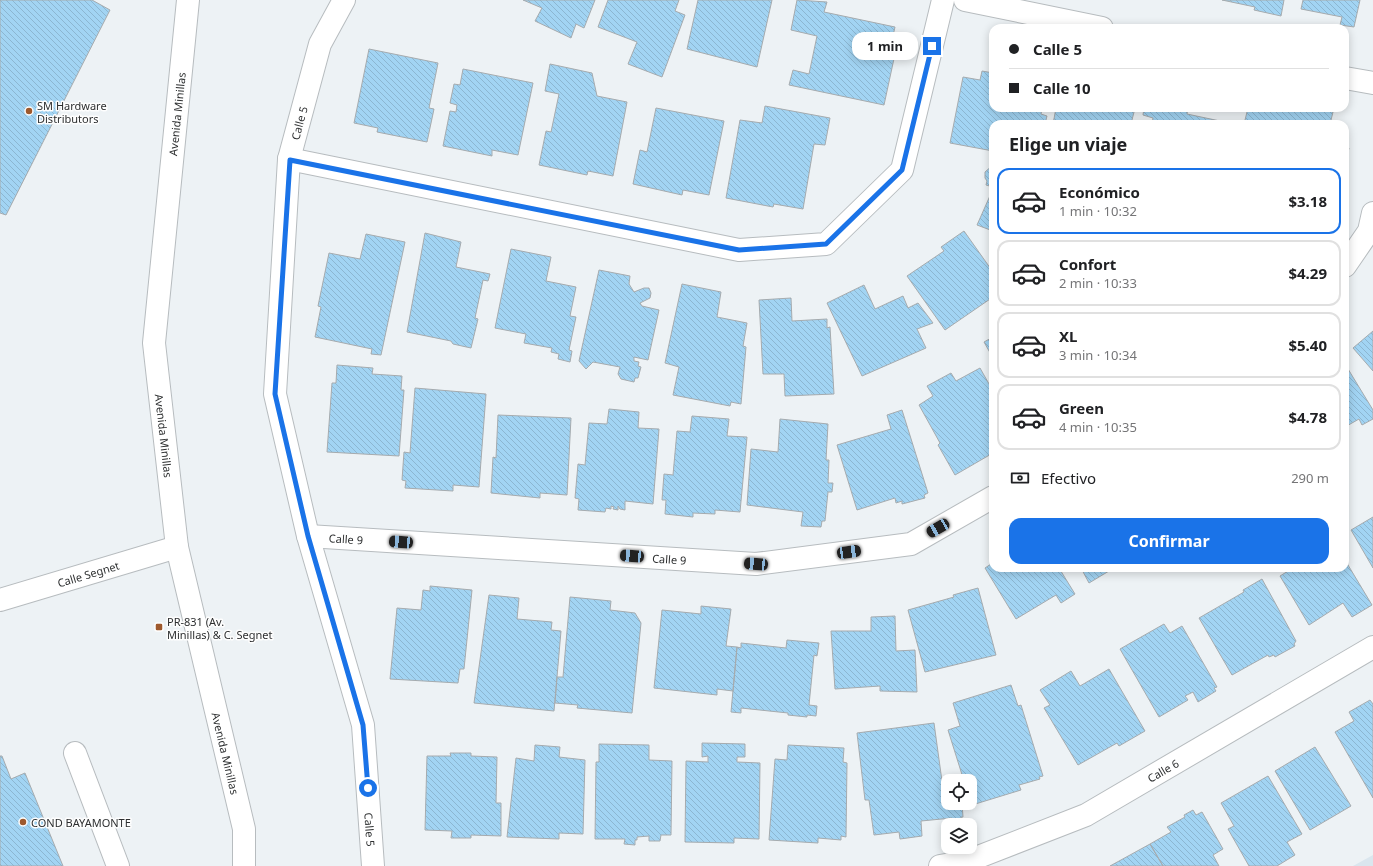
<!DOCTYPE html>
<html lang="es">
<head>
<meta charset="utf-8">
<style>
  :root { --surface:#fff; --page:#f2f2f2; --text:#202124; --muted:#757577; --line:#e0e0e0; --accent:#1a73e8 }
  body { margin:0; font-family:"Noto Sans",sans-serif; background:var(--page); color:var(--text); height:100vh; display:flex; flex-direction:column; font-size:15px; white-space:nowrap }
  * { box-sizing:border-box; margin:0 }
  p { font-size:13px; color:var(--muted) }
  .icon { flex:none; width:22px; height:22px; fill:none; stroke:currentColor; stroke-width:2; stroke-linecap:round; stroke-linejoin:round }
  .map { position:relative; flex:1; overflow:hidden }
  .drawer { position:absolute; left:989px; top:120px; width:360px; height:452px; display:flex; flex-direction:column; background:var(--surface); border-radius:12px; box-shadow:0 2px 10px #0003 }
  .drawer>* { flex:none }
  .banner { position:absolute; left:989px; top:24px; width:360px; height:88px; border-radius:12px; box-shadow:0 2px 10px #0003; display:grid; align-content:center; height:88px; padding:0 20px; background:var(--surface) }
  .tools { position:absolute; left:941px; top:774px; display:grid; gap:8px }
  .tools a { display:grid; place-items:center; width:36px; height:36px; border-radius:8px; background:var(--surface); box-shadow:0 2px 10px #0003; font-size:20px }
  .end { position:absolute; width:18px; height:18px; margin:-9px; border:5px solid #1a73e8; background:#fff; box-shadow:0 0 0 2px #fff }
  .from { border-radius:50% }
  .bubble { position:absolute; height:28px; border-radius:12px; background:var(--surface); box-shadow:0 2px 10px #0003; font-size:13px; font-weight:700; line-height:28px; text-align:center }
  .car { position:absolute; width:12px; height:24px; margin:-12px -6px; border-radius:5px; box-shadow:0 0 3px 1px #0007; background:linear-gradient(#222 24%,#8ab4d8 0 40%,#222 0 76%,#8ab4d8 0 86%,#222 0) }
  .banner b { display:flex; align-items:center; gap:14px; height:38px; font-size:15px }
  .banner b+b { border-top:1px solid var(--line) }
  .banner i { width:10px; height:10px; background:var(--text) }
  ul { padding:0; list-style:none }
  li { display:flex; align-items:center; gap:12px; height:66px; margin:0 8px 6px; padding:0 12px; border:2px solid var(--line); border-radius:12px }
  li div { flex:1 }
  li b { display:block; font-size:15px }
  li em { font-style:normal; font-weight:700 }
  li.current { border-color:var(--accent) }
  li>.icon { width:36px; height:36px; stroke-width:1.5 }
  h2 { padding:0 20px; font-size:18px; line-height:48px }
  .pay { display:flex; align-items:center; gap:10px; height:44px; padding:0 20px; font-size:15px }
  .pay p { margin-inline-start:auto }
  .button { display:flex; gap:8px; margin-top:auto; padding:8px 20px }
  .button a { flex:1; height:46px; border-radius:12px; background:var(--accent); color:#fff; font-size:16px; font-weight:700; line-height:46px; text-align:center }
  .map>svg:first-child { display:block }
</style>
</head>
<body>
<div class="map">
<svg width="1373" height="866" viewBox="0 0 1373 866">
  <defs>
    <pattern id="building-back-hatch" width="6" height="6" patternUnits="userSpaceOnUse"><rect width="6" height="6" fill="#a2d4f3"/><path d="M-1 5l2 2M0 0l6 6M5-1l2 2" fill="none" stroke="#8cb6d1"/></pattern>
  </defs>
  <rect width="100%" height="100%" fill="#edf2f5"/>
  <path fill="#dae6ee" d="M 1373,855 L 1373,866 L 1353,866 Z"/>
  <path fill="url(#building-back-hatch)" stroke="#a6abae" d="M 0,0 L 92,0 L 110,10 L 6,215 L 0,213 Z
    M 523,0 L 595,0 L 584,28 L 576,24 L 571,38 L 535,21 L 542,8 Z
    M 608,0 L 679,0 L 675,11 L 685,15 L 662,77 L 628,64 L 637,42 L 598,27 Z
    M 698,0 L 772,0 L 757,67 L 687,49 Z
    M 797,0 L 827,2 L 824,12 L 895,27 L 889,53 L 895,54 L 884,105 L 789,85 L 793,70 L 809,74 L 817,36 L 791,30 Z
    M 1222,0 L 1284,0 L 1281,16 L 1254,10 L 1255,7 Z
    M 1303,0 L 1360,0 L 1354,27 L 1340,25 L 1342,17 L 1301,9 Z
    M 369,49 L 438,63 L 429,108 L 434,109 L 427,142 L 377,132 L 378,128 L 354,123 Z
    M 550,64 L 592,73 L 597,96 L 627,102 L 613,176 L 588,171 L 587,175 L 539,165 L 546,131 L 551,132 L 559,94 L 545,91 Z
    M 463,69 L 533,83 L 518,155 L 492,150 L 492,156 L 443,146 L 450,111 L 456,112 L 457,105 L 450,103 L 454,84 L 460,85 Z
    M 982,71 L 993,73 L 993,108 L 1042,108 L 1041,114 L 1047,116 L 1045,124 L 993,124 L 993,151 L 950,143 L 963,77 L 980,80 Z
    M 765,106 L 830,118 L 825,145 L 814,144 L 803,209 L 774,204 L 773,207 L 726,198 L 740,120 L 762,123 Z
    M 656,108 L 724,121 L 709,195 L 683,190 L 682,195 L 633,184 L 640,150 L 647,152 Z
    M 1056,108 L 1135,108 L 1131,124 L 1053,124 Z
    M 1144,108 L 1188,108 L 1187,114 L 1220,121 L 1219,124 L 1152,124 L 1153,118 L 1143,115 Z
    M 1248,108 L 1311,108 L 1319,110 L 1320,108 L 1330,108 L 1329,111 L 1333,112 L 1330,124 L 1244,124 Z
    M 1345,147 L 1349,148 L 1345,164 Z
    M 993,165 L 993,187 L 986,185 L 987,181 L 985,178 L 985,172 Z
    M 993,189 L 993,231 L 977,225 Z
    M 964,231 L 993,272 L 993,297 L 945,330 L 907,276 L 944,251 L 941,247 Z
    M 425,233 L 461,242 L 456,267 L 490,274 L 488,281 L 483,280 L 475,318 L 478,319 L 471,348 L 453,344 L 451,341 L 407,332 Z
    M 366,234 L 405,242 L 381,355 L 371,354 L 372,349 L 315,337 L 321,307 L 318,306 L 329,253 L 360,259 Z
    M 511,249 L 551,257 L 546,281 L 576,287 L 570,316 L 576,317 L 569,350 L 572,351 L 570,362 L 558,359 L 559,354 L 551,352 L 552,348 L 524,343 L 526,334 L 495,328 Z
    M 599,270 L 630,276 L 629,284 L 634,292 L 644,288 L 649,288 L 651,293 L 650,298 L 640,303 L 642,306 L 659,310 L 648,360 L 634,357 L 634,361 L 639,362 L 638,366 L 641,367 L 638,378 L 635,378 L 634,382 L 621,379 L 618,374 L 620,367 L 593,362 L 586,369 L 579,361 Z
    M 682,284 L 721,292 L 717,317 L 747,323 L 743,346 L 746,347 L 741,404 L 731,402 L 730,406 L 673,395 L 679,367 L 665,363 Z
    M 864,285 L 875,309 L 903,296 L 908,308 L 918,303 L 933,323 L 917,329 L 926,348 L 862,376 L 827,303 Z
    M 791,298 L 792,321 L 827,319 L 827,328 L 830,327 L 834,394 L 785,396 L 784,374 L 763,374 L 759,300 Z
    M 1373,331 L 1373,371 L 1353,348 Z
    M 993,337 L 993,358 L 984,342 Z
    M 1345,364 L 1373,410 L 1373,419 L 1362,425 L 1359,419 L 1345,427 Z
    M 337,365 L 373,368 L 372,374 L 402,376 L 401,390 L 404,390 L 399,456 L 327,452 L 332,383 L 336,383 Z
    M 980,368 L 993,391 L 993,453 L 955,475 L 938,445 L 940,443 L 919,405 L 933,396 L 927,386 L 951,373 L 956,381 Z
    M 415,388 L 486,394 L 479,487 L 453,485 L 453,491 L 405,488 L 406,481 L 402,480 L 404,452 L 410,453 Z
    M 609,409 L 639,412 L 638,428 L 659,429 L 653,504 L 625,501 L 625,510 L 620,509 L 618,506 L 618,510 L 613,509 L 614,507 L 611,506 L 611,509 L 606,508 L 605,512 L 578,510 L 579,499 L 575,498 L 578,464 L 585,465 L 589,423 L 607,424 Z
    M 902,410 L 928,493 L 924,495 L 925,498 L 902,504 L 902,501 L 896,503 L 895,498 L 857,510 L 837,445 L 891,429 L 887,415 Z
    M 498,415 L 571,418 L 567,495 L 540,493 L 540,498 L 491,493 L 493,457 L 496,458 Z
    M 692,416 L 729,419 L 727,436 L 747,437 L 740,512 L 715,510 L 715,514 L 693,513 L 693,517 L 665,514 L 666,500 L 662,500 L 664,474 L 673,475 L 677,431 L 690,432 Z
    M 780,419 L 828,424 L 826,460 L 829,460 L 828,483 L 833,483 L 832,492 L 828,492 L 825,521 L 822,521 L 821,527 L 801,526 L 803,512 L 747,505 L 751,449 L 778,452 Z
    M 1373,517 L 1373,568 L 1351,530 Z
    M 1345,560 L 1372,605 L 1352,617 L 1343,603 L 1309,625 L 1280,576 L 1293,568 L 1345,568 Z
    M 991,564 L 993,568 L 1059,568 L 1075,594 L 1061,603 L 1056,595 L 1016,619 L 985,568 Z
    M 1081,568 L 1114,568 L 1089,583 Z
    M 1262,579 L 1296,641 L 1294,644 L 1295,646 L 1275,657 L 1274,655 L 1269,657 L 1268,655 L 1232,675 L 1199,618 L 1244,592 L 1243,590 Z
    M 430,586 L 472,590 L 464,669 L 460,669 L 458,683 L 390,679 L 397,608 L 421,610 L 423,590 L 430,591 Z
    M 978,588 L 996,655 L 925,672 L 908,610 L 954,597 L 953,595 Z
    M 489,595 L 519,598 L 517,619 L 552,622 L 551,630 L 561,631 L 554,711 L 474,703 Z
    M 570,597 L 611,601 L 610,610 L 635,613 L 641,623 L 632,713 L 577,708 L 578,705 L 555,703 L 557,677 L 563,677 Z
    M 701,606 L 731,609 L 726,646 L 737,647 L 733,691 L 717,689 L 717,695 L 654,688 L 662,610 L 701,614 Z
    M 895,616 L 896,651 L 915,650 L 917,692 L 880,691 L 880,686 L 835,689 L 831,631 L 871,631 L 871,617 Z
    M 1164,624 L 1170,633 L 1182,626 L 1217,687 L 1214,688 L 1216,691 L 1198,702 L 1193,692 L 1185,696 L 1188,700 L 1159,717 L 1120,649 Z
    M 787,640 L 819,643 L 817,656 L 814,655 L 809,705 L 817,706 L 816,716 L 807,715 L 807,717 L 788,715 L 788,713 L 741,708 L 741,713 L 731,712 L 737,647 L 741,648 L 741,643 L 786,648 Z
    M 1109,669 L 1145,731 L 1119,746 L 1117,743 L 1078,765 L 1044,708 L 1050,705 L 1040,690 L 1071,671 L 1080,686 Z
    M 1011,685 L 1018,706 L 1021,705 L 1043,776 L 1039,777 L 1040,779 L 1019,785 L 1021,790 L 972,805 L 970,799 L 970,781 L 964,781 L 948,730 L 960,726 L 953,703 Z
    M 1370,700 L 1373,704 L 1373,798 L 1335,732 L 1354,721 L 1349,712 Z
    M 934,723 L 942,781 L 959,779 L 959,781 L 948,781 L 948,803 L 962,803 L 963,817 L 961,817 L 962,823 L 953,824 L 952,818 L 921,821 L 922,836 L 900,839 L 899,832 L 874,835 L 869,800 L 865,800 L 857,733 Z
    M 702,743 L 745,744 L 745,757 L 737,757 L 737,762 L 760,763 L 759,839 L 734,838 L 734,843 L 685,842 L 686,761 L 708,762 L 708,756 L 702,757 Z
    M 599,744 L 649,745 L 649,760 L 672,761 L 671,835 L 661,835 L 660,841 L 649,841 L 649,836 L 637,837 L 637,840 L 635,840 L 635,845 L 624,844 L 625,839 L 595,839 L 596,762 L 599,762 Z
    M 535,745 L 560,747 L 559,757 L 585,760 L 583,834 L 559,833 L 559,839 L 507,837 L 516,758 L 534,761 Z
    M 788,745 L 844,748 L 843,762 L 847,763 L 846,837 L 841,836 L 841,840 L 818,838 L 818,843 L 769,840 L 775,759 L 787,760 Z
    M 1315,747 L 1351,806 L 1310,830 L 1275,771 Z
    M 450,753 L 471,753 L 471,756 L 497,757 L 496,803 L 501,803 L 501,836 L 471,835 L 471,838 L 451,838 L 452,831 L 425,830 L 427,756 L 451,756 Z
    M 0,756 L 2,756 L 11,779 L 25,773 L 63,866 L 0,866 Z
    M 1268,776 L 1302,834 L 1287,842 L 1295,855 L 1277,866 L 1249,866 L 1228,829 L 1234,826 L 1221,803 Z
    M 1193,810 L 1196,815 L 1202,812 L 1223,849 L 1213,855 L 1219,866 L 1163,866 L 1150,844 L 1171,832 L 1167,827 L 1185,817 L 1184,815 Z
    M 1150,844 L 1163,866 L 1110,866 Z"/>
  <g fill="none" stroke-linecap="round" stroke-linejoin="round">
    <defs>
      <g id="minor">
        <path id="s1" d="M 344,0 L 320,44 L 289,159 L 275,394 L 308,536 L 363,725 L 373,866"/>
        <path d="M 965,0 L 1102,28"/>
        <path d="M 1345,78 L 1373,83"/>
        <path d="M 289,159 L 739,250 L 826,244 L 902,170 L 943,0"/>
        <path d="M 1345,266 L 1369,231 L 1373,213"/>
        <path id="s2" d="M 308,536 L 756,564 L 911,544 L 993,497"/>
        <path id="s3" d="M 0,600 L 177,547"/>
        <path d="M 75,753 L 118,866"/>
        <path id="s4" d="M 940,866 L 968,861 L 1086,815 L 1373,647"/>
      </g>
      <g id="major">
        <path id="s5" d="M 188,0 L 154,343 L 177,547 L 244,829 L 244,866"/>
      </g>
    </defs>
    <use href="#minor" stroke="#b7bcbf" stroke-width="24"/>
    <use href="#major" stroke="#b7bcbf" stroke-width="24"/>
    <use href="#minor" stroke="#fff" stroke-width="22"/>
    <use href="#major" stroke="#fff" stroke-width="22"/>
  </g>
  <g fill="none" stroke-linecap="round" stroke-linejoin="round">
    <path stroke="#1a73e8" stroke-width="5" d="M 368,788 L 363,725 L 308,536 L 275,394 L 290,160 L 739,250 L 826,244 L 902,170 L 932,46"/>
  </g>
  <g fill="#9e592d" stroke="#fefefe" stroke-width="1.5">
    <circle cx="29" cy="111" r="4"/>
    <rect x="155" y="623" width="8" height="8" rx="2"/>
    <circle cx="23" cy="822" r="4"/>
  </g>
  <g text-anchor="middle" dominant-baseline="central" stroke-width="3" stroke-linejoin="round" paint-order="stroke">
    <g font-size="11" fill="#2d2f30" stroke="#fefefe" text-anchor="start">
      <text x="37" y="105">SM Hardware<tspan x="37" dy="13">Distributors</tspan></text>
      <text x="167" y="621">PR-831 (Av.<tspan x="167" dy="13">Minillas) &amp; C. Segnet</tspan></text>
      <text x="31" y="822">COND BAYAMONTE</text>
    </g>
    <g font-size="11" fill="#2d2f30" stroke="#fefefe">
      <text transform="translate(177 114) rotate(-84)">Avenida Minillas</text>
      <text transform="translate(299 123) rotate(-75)">Calle 5</text>
      <text stroke="none"><textPath href="#s5" startOffset="438">Avenida Minillas</textPath></text>
      <text stroke="none"><textPath href="#s2" startOffset="38">Calle 9</textPath></text>
      <text stroke="none"><textPath href="#s2" startOffset="362">Calle 9</textPath></text>
      <text stroke="none"><textPath href="#s3" startOffset="92">Calle Segnet</textPath></text>
      <text stroke="none"><textPath href="#s5" startOffset="762">Avenida Minillas</textPath></text>
      <text stroke="none"><textPath href="#s4" startOffset="244">Calle 6</textPath></text>
      <text stroke="none"><textPath href="#s1" startOffset="852">Calle 5</textPath></text>
    </g>
  </g>
</svg>
<div class="tools">
<a><svg class="icon" aria-label="locate" viewBox="0 0 24 24"><circle cx="12" cy="12" r="6"/><path d="M12 2v4M12 18v4M2 12h4M18 12h4"/></svg></a>
<a><svg class="icon" aria-label="layers" viewBox="0 0 24 24"><path d="M12 4l9 5-9 5-9-5zM3 14l9 5 9-5"/></svg></a>
</div>
<i class="end from" style="left:368px;top:788px"></i>
<i class="end" style="left:932px;top:46px"></i>
<div class="bubble" style="left:852px;top:32px;width:66px">1 min</div>
<i class="car" style="left:938px;top:528px;rotate:240deg"></i>
<i class="car" style="left:401px;top:542px;rotate:274deg"></i>
<i class="car" style="left:849px;top:552px;rotate:82deg"></i>
<i class="car" style="left:632px;top:556px;rotate:274deg"></i>
<i class="car" style="left:756px;top:564px;rotate:274deg"></i>
<div class="banner">
<b><i class="from"></i>Calle 5</b>
<b><i></i>Calle 10</b>
</div>
<section class="drawer">
<h2>Elige un viaje</h2>
<ul>
<li class="current"><svg class="icon" aria-label="car" viewBox="0 0 24 24"><path d="M5 17H2v-5l4-1 3-4h7l3 4 3 1v5h-3M9 17h6M6 11h13"/><circle cx="7" cy="17" r="2"/><circle cx="17" cy="17" r="2"/></svg><div><b>Económico</b><p>1 min · 10:32</p></div><em>$3.18</em></li>
<li><svg class="icon" aria-label="car" viewBox="0 0 24 24"><path d="M5 17H2v-5l4-1 3-4h7l3 4 3 1v5h-3M9 17h6M6 11h13"/><circle cx="7" cy="17" r="2"/><circle cx="17" cy="17" r="2"/></svg><div><b>Confort</b><p>2 min · 10:33</p></div><em>$4.29</em></li>
<li><svg class="icon" aria-label="car" viewBox="0 0 24 24"><path d="M5 17H2v-5l4-1 3-4h7l3 4 3 1v5h-3M9 17h6M6 11h13"/><circle cx="7" cy="17" r="2"/><circle cx="17" cy="17" r="2"/></svg><div><b>XL</b><p>3 min · 10:34</p></div><em>$5.40</em></li>
<li><svg class="icon" aria-label="car" viewBox="0 0 24 24"><path d="M5 17H2v-5l4-1 3-4h7l3 4 3 1v5h-3M9 17h6M6 11h13"/><circle cx="7" cy="17" r="2"/><circle cx="17" cy="17" r="2"/></svg><div><b>Green</b><p>4 min · 10:35</p></div><em>$4.78</em></li>
</ul>
<div class="pay"><svg class="icon" aria-label="cash" viewBox="0 0 24 24"><path d="M3 7h18v10H3z"/><circle cx="12" cy="12" r="2"/></svg>Efectivo<p>290 m</p></div>
<div class="button"><a>Confirmar</a></div>
</section>
</div>
</body>
</html>
